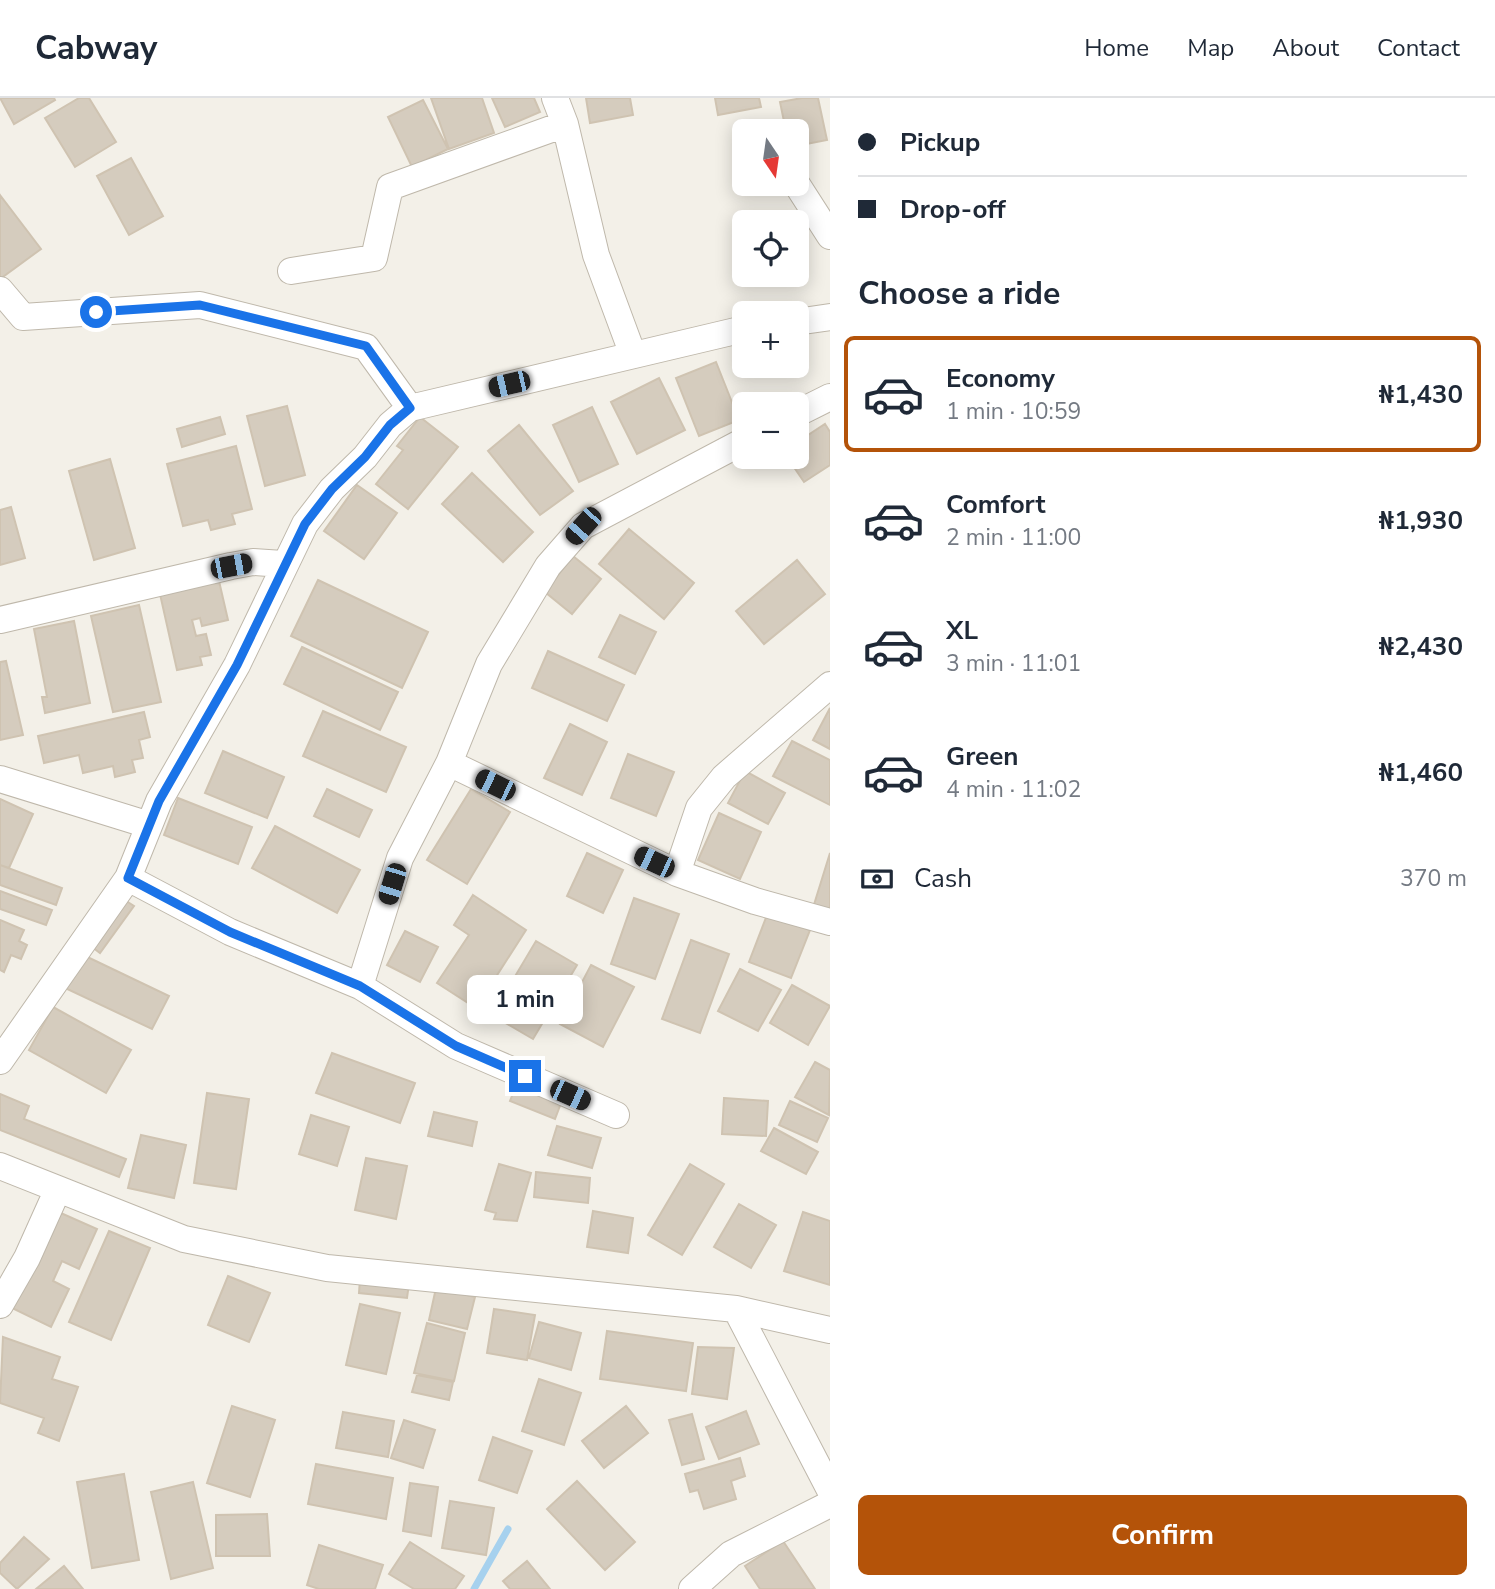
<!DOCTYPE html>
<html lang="en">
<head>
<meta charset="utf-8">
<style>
  :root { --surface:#fff; --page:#f6f6f7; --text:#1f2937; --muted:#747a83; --line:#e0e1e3; --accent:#b45309 }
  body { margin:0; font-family:"Nunito Sans",sans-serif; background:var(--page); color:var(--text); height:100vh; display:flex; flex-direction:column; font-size:26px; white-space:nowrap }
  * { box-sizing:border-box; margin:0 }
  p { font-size:23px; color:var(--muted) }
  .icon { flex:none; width:38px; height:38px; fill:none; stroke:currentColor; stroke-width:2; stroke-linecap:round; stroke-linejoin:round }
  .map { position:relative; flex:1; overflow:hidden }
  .side { display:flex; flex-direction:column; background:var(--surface); width:665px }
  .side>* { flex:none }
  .top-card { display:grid; align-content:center; height:154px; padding:0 28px; background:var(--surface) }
  .needle { width:46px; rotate:167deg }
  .fabs { position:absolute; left:732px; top:21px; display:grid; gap:14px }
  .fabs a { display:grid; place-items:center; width:77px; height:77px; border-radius:10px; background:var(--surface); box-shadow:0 4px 18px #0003; font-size:35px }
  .end { position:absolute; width:32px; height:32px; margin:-16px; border:9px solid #1a73e8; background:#fff; box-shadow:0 0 0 4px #fff }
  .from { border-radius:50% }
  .bubble { position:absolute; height:49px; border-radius:10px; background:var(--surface); box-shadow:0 4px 18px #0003; font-size:23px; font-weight:700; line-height:49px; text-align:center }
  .car { position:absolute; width:21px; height:42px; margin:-21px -10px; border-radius:9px; box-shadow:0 0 5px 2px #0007; background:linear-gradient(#222 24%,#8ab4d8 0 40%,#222 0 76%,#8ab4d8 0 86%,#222 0) }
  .top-card b { display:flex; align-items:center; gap:24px; height:66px; font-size:26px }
  .top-card b+b { border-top:2px solid var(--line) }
  .top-card i { width:18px; height:18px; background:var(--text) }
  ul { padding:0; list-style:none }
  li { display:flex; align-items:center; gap:21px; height:116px; margin:0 14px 10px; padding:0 14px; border:4px solid transparent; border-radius:10px }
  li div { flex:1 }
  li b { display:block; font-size:26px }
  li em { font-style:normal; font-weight:700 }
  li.current { border-color:var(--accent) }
  li>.icon { width:63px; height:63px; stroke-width:1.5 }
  h2 { padding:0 28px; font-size:32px; line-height:84px }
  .pay { display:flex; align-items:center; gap:18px; height:77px; padding:0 28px; font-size:26px }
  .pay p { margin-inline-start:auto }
  .primary-button { display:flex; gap:14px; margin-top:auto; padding:14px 28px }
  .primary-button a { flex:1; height:80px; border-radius:10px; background:var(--accent); color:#fff; font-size:28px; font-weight:700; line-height:80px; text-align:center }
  header { display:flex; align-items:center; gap:42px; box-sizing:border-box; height:98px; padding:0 35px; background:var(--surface); border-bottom:2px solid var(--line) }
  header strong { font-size:33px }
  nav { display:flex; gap:38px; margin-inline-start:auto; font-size:24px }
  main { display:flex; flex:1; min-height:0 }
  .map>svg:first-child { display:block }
</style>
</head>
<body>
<header>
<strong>Cabway</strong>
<nav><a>Home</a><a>Map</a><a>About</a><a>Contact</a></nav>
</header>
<main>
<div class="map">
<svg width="830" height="1491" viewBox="0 0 830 1491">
  <rect width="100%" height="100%" fill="#f3f0e8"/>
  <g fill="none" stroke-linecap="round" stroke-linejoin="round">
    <path stroke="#a6d1ee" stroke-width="7" d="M 474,1491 L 508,1431"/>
  </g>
  <path fill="#d5ccbe" stroke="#cfc3b1" stroke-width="2" d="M 0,0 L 54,0 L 55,2 L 14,26 Z
    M 79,0 L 89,0 L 116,44 L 75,69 L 45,20 Z
    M 431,0 L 482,0 L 494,35 L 449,51 Z
    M 492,0 L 534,0 L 540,14 L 505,29 Z
    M 586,0 L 630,0 L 633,17 L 590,25 Z
    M 715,0 L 759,0 L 761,9 L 718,17 Z
    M 802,0 L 818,0 L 827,42 L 796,48 L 796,33 L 786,33 L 780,4 Z
    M 423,2 L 448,51 L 412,69 L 388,19 Z
    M 131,60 L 163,118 L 129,137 L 97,78 Z
    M 0,97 L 41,151 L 0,181 Z
    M 716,264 L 739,322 L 699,338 L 676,280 Z
    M 659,280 L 685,332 L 637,356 L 611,304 Z
    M 287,308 L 305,377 L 265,388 L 247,318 Z
    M 592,309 L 618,366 L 579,384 L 553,327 Z
    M 220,319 L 225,336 L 182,349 L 177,331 Z
    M 420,319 L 458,349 L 408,411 L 376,386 L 403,352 L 397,348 Z
    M 825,326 L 830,334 L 830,367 L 804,384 L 787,359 L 796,359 L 796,345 Z
    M 519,327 L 573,393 L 540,417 L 488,353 Z
    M 236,348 L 252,411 L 232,416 L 235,426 L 211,432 L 208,422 L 183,428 L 167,366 Z
    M 110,361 L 135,450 L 94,462 L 69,373 Z
    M 472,375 L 533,434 L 503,464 L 442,406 Z
    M 357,387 L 397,415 L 364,461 L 324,433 Z
    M 11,409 L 25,460 L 0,467 L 0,412 Z
    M 629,431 L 694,485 L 664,521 L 599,466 Z
    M 573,458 L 601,481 L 572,516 L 545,494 Z
    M 797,462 L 825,496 L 764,546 L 736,513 Z
    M 318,482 L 428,534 L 402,590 L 291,538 Z
    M 219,483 L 228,522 L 202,528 L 200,520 L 192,522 L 196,538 L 206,536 L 211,557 L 200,559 L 202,567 L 177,572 L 160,496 Z
    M 139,507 L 161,604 L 113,614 L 91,518 Z
    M 620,517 L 656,534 L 635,576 L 599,559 Z
    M 74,523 L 90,605 L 45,615 L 42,599 L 47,599 L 34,531 Z
    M 302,549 L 398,594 L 380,632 L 284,586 Z
    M 548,553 L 624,587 L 607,623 L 532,590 Z
    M 6,563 L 23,637 L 0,642 L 0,564 Z
    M 830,610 L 830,651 L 813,642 Z
    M 323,613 L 406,649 L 386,694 L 303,658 Z
    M 144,614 L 150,639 L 139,642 L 143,660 L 132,662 L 135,674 L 115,679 L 113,668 L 83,675 L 79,657 L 44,665 L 38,638 Z
    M 570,626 L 607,644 L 582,697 L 544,680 Z
    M 792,643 L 830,662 L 830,707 L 773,678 Z
    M 223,653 L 284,679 L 267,720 L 205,695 Z
    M 628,656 L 674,674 L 656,718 L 611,700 Z
    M 745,673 L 785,695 L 768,726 L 728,705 Z
    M 327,691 L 372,712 L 359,739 L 314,718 Z
    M 471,691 L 510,714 L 467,786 L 427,762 Z
    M 178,700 L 252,729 L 238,766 L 164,737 Z
    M 0,701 L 33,716 L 9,770 L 0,767 Z
    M 719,715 L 761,734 L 740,781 L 698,762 Z
    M 275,728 L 360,772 L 337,815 L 252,770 Z
    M 587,755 L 623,772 L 603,815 L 567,798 Z
    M 830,755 L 830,818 L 812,813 Z
    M 0,767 L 62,790 L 56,807 L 0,787 Z
    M 0,793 L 52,812 L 46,827 L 0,811 Z
    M 473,797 L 526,832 L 476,910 L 437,885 L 469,837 L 454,827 Z
    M 120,799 L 134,808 L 100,855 L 87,845 Z
    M 634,800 L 679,816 L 655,881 L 611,866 Z
    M 767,817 L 810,832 L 791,880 L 749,864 Z
    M 0,822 L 24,832 L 19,843 L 27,847 L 21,861 L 11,857 L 4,874 L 0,872 Z
    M 405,833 L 438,849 L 420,884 L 387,867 Z
    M 691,842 L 729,856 L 700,935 L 662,921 Z
    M 536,843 L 577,867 L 533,941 L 492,917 Z
    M 79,855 L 169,898 L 152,931 L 63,889 Z
    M 591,867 L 634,889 L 603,949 L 560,926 Z
    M 740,871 L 781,892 L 758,933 L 718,913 Z
    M 792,887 L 830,908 L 808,947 L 770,925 Z
    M 53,909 L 131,952 L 106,995 L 29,952 Z
    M 332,955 L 415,985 L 400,1025 L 316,995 Z
    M 815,964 L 830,972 L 829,1017 L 795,999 Z
    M 519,980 L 564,997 L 555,1021 L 510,1003 Z
    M 207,995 L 249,1001 L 236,1091 L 194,1085 Z
    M 0,996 L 29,1008 L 24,1021 L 126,1061 L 119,1079 L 0,1032 Z
    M 724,1000 L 768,1003 L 766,1038 L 722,1036 Z
    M 790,1003 L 828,1020 L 817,1044 L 779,1027 Z
    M 434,1014 L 477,1024 L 472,1048 L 428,1038 Z
    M 311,1017 L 349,1029 L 337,1068 L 299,1056 Z
    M 557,1028 L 601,1040 L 592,1070 L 548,1057 Z
    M 774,1030 L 818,1054 L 806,1076 L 761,1053 Z
    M 141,1037 L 186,1047 L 174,1100 L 128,1090 Z
    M 366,1060 L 407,1068 L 396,1121 L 355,1112 Z
    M 499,1066 L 531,1075 L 517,1123 L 494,1121 L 496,1115 L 485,1112 Z
    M 690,1066 L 724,1086 L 682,1157 L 648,1137 Z
    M 536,1074 L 590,1080 L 588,1105 L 534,1099 Z
    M 739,1106 L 776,1127 L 751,1170 L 714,1149 Z
    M 54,1112 L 97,1131 L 79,1171 L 62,1163 L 53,1183 L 69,1191 L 51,1229 L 10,1209 Z
    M 593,1113 L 633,1120 L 628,1155 L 587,1149 Z
    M 803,1114 L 830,1123 L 830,1187 L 784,1173 Z
    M 109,1133 L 150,1150 L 111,1242 L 69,1224 Z
    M 228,1178 L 270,1195 L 249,1244 L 208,1227 Z
    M 360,1181 L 409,1186 L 407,1200 L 359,1195 Z
    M 436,1190 L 475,1199 L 467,1231 L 429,1222 Z
    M 360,1206 L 400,1215 L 386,1276 L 346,1267 Z
    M 494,1211 L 535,1217 L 527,1262 L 487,1255 Z
    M 539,1224 L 581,1235 L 571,1272 L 529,1260 Z
    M 427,1225 L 465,1235 L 454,1283 L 414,1275 Z
    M 607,1233 L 693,1245 L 686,1293 L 600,1281 Z
    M 3,1239 L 60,1259 L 52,1281 L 78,1289 L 59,1343 L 38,1335 L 44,1320 L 0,1305 Z
    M 698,1249 L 734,1250 L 727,1301 L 692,1296 Z
    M 417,1277 L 453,1284 L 449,1302 L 412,1294 Z
    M 539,1281 L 581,1295 L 564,1347 L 522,1333 Z
    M 232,1308 L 275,1322 L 250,1399 L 207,1385 Z
    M 626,1308 L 648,1335 L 604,1370 L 582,1343 Z
    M 746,1313 L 759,1346 L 719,1361 L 706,1329 Z
    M 343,1314 L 394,1323 L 388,1359 L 336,1350 Z
    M 692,1316 L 704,1361 L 682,1367 L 669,1322 Z
    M 404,1322 L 435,1332 L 423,1370 L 391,1360 Z
    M 493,1339 L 532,1353 L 517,1395 L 479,1382 Z
    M 740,1360 L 745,1378 L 731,1383 L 736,1401 L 704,1411 L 698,1392 L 690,1394 L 685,1376 Z
    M 316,1366 L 393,1380 L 386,1421 L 308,1406 Z
    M 124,1376 L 139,1462 L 92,1470 L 77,1384 Z
    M 577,1383 L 635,1444 L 605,1472 L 547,1411 Z
    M 193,1384 L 213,1470 L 171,1481 L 151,1394 Z
    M 410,1385 L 438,1389 L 431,1438 L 403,1433 Z
    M 450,1403 L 494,1410 L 486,1457 L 442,1450 Z
    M 267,1416 L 270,1458 L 216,1458 L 216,1417 Z
    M 24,1439 L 49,1461 L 17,1491 L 0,1475 L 0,1465 Z
    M 783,1443 L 815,1491 L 760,1491 L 745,1468 Z
    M 410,1444 L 464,1478 L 455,1491 L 414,1491 L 389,1476 Z
    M 319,1447 L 383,1467 L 375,1491 L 319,1491 L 307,1487 Z
    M 527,1463 L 550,1491 L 510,1491 L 503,1483 Z
    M 64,1468 L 83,1491 L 36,1491 Z"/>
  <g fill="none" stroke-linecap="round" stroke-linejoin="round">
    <defs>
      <path id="street" d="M 555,0 L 565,26
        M 796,85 L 830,138
        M 291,173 L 374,160 L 390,89 L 565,26 L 596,157 L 633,257
        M 0,192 L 23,219 L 200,207 L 366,249 L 410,310
        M 796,224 L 830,219
        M 796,316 L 830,299
        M 0,522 L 231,468 L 253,464 L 283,466
        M 449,665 L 677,775 L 755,803 L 830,824
        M 0,681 L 149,727
        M 677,775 L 699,710 L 724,679 L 830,587
        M 128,780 L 230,834 L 360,888 L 456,948 L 616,1017
        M 360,888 L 400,760 L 449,665 L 489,566 L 548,468 L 583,428 L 744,343
        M 0,963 L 128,780 L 159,703 L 237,567 L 305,426 L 332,391 L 365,359 L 390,327 L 410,310 L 744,231
        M 0,1068 L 184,1141 L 327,1170 L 736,1211 L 830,1232
        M 0,1207 L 27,1160 L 58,1091
        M 736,1211 L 830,1392
        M 692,1491 L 731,1456 L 830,1406"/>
    </defs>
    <use href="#street" stroke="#bfb8ab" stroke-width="28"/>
    <use href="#street" stroke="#fff" stroke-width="26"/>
  </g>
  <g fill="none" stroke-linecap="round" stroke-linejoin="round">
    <path stroke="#1a73e8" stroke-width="9" d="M 96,214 L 200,207 L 366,248 L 410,310 L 390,327 L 365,359 L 332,391 L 305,426 L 237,567 L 159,703 L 128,780 L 230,834 L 360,888 L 456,948 L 525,978"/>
  </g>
</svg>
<div class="fabs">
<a><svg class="needle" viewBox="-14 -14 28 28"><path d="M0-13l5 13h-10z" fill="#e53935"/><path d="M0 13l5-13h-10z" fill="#747a83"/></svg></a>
<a><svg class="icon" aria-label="locate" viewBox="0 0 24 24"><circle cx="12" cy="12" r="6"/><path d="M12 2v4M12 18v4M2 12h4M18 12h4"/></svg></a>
<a>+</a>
<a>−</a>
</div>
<i class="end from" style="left:96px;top:214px"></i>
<i class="end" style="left:525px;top:978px"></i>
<div class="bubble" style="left:467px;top:877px;width:116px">1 min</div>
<i class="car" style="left:509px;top:286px;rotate:257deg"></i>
<i class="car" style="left:583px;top:428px;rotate:222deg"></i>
<i class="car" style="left:231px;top:468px;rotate:79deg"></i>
<i class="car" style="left:495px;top:687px;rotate:296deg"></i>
<i class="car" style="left:654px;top:764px;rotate:295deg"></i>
<i class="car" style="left:392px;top:786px;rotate:197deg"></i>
<i class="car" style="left:570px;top:997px;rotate:114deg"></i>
</div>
<section class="side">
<div class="top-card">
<b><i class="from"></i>Pickup</b>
<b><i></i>Drop-off</b>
</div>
<h2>Choose a ride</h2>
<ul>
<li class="current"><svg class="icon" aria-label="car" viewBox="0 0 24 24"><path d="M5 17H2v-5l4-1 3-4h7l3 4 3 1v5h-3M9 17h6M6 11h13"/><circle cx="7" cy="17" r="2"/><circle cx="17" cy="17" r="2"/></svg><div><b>Economy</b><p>1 min · 10:59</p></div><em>₦1,430</em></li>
<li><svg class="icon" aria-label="car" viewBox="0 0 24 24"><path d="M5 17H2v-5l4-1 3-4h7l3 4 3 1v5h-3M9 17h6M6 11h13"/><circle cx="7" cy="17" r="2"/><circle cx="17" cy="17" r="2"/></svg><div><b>Comfort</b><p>2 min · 11:00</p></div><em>₦1,930</em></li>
<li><svg class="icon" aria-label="car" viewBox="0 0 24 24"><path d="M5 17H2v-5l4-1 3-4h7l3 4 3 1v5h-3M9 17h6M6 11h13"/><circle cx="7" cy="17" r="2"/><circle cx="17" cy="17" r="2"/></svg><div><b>XL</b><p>3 min · 11:01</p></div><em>₦2,430</em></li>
<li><svg class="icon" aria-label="car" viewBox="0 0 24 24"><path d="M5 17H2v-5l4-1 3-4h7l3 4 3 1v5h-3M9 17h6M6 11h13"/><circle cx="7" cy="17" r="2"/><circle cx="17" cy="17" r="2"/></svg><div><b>Green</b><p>4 min · 11:02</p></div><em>₦1,460</em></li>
</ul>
<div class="pay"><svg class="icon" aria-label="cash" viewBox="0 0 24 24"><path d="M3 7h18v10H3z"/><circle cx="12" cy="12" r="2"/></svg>Cash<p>370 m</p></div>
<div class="primary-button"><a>Confirm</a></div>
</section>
</main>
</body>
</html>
